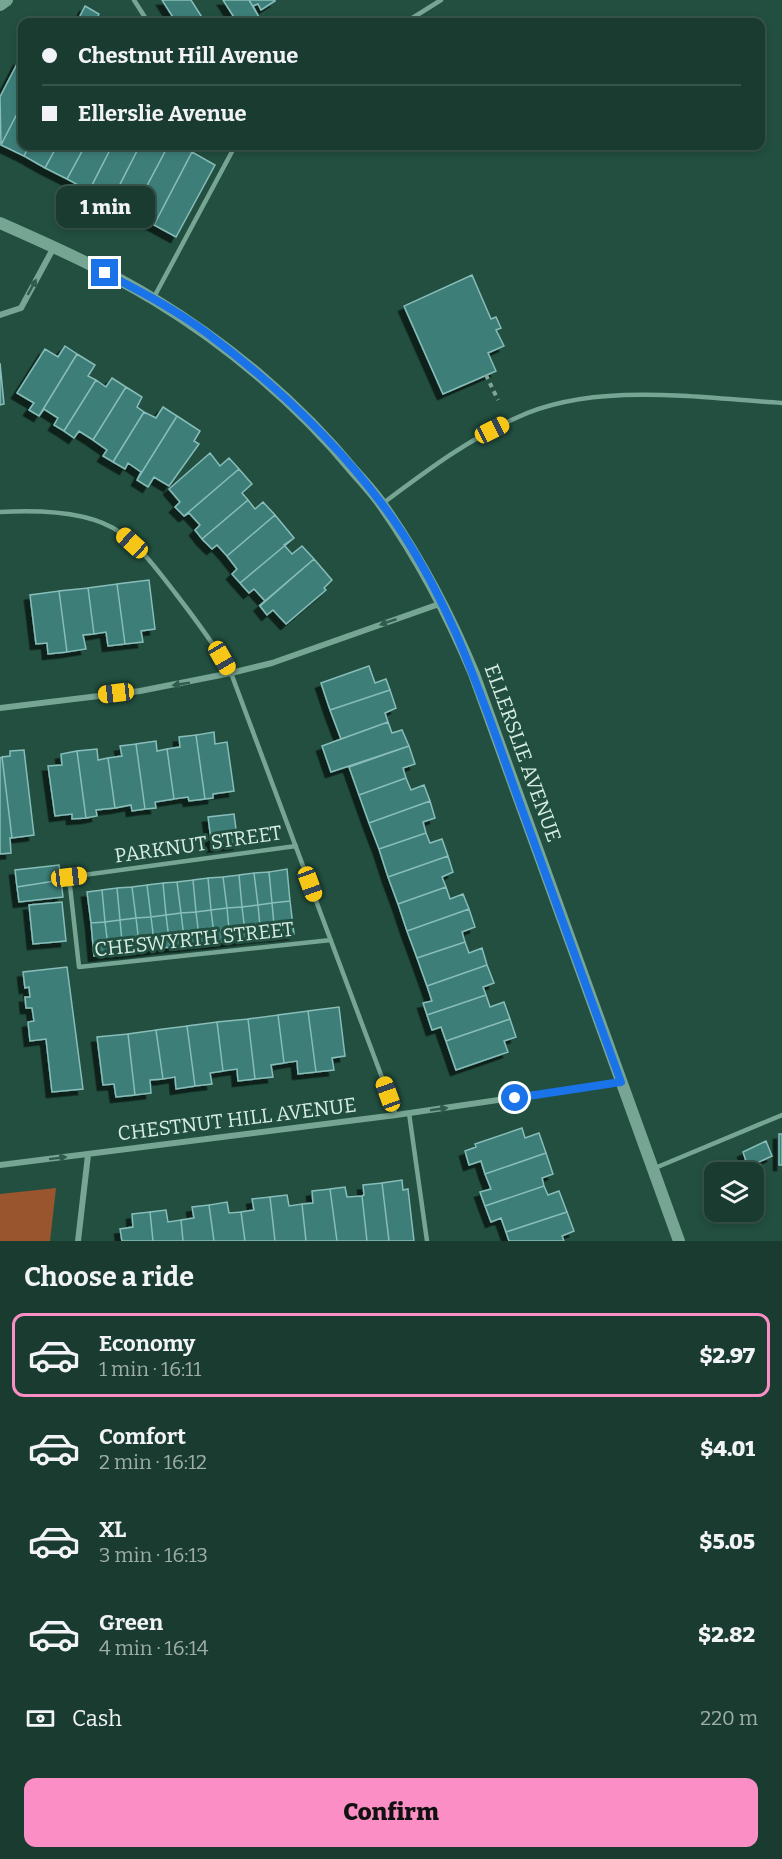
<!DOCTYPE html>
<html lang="en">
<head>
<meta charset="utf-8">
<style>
  :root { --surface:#1a3b30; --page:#27463c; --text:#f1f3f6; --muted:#9fadab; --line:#38554c; --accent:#fb8fc5 }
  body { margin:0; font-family:Bitter,serif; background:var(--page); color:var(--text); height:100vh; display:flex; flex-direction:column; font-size:22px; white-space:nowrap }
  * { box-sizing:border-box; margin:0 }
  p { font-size:20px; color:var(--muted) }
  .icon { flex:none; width:33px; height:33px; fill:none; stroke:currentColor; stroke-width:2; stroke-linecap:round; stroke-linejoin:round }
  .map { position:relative; height:1241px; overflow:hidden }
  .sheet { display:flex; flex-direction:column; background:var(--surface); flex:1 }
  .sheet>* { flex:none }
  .banner { position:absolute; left:18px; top:18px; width:747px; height:132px; border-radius:12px; box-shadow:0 3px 9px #0003,0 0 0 2px var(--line); display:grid; align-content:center; height:132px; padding:0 24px; background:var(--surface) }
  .fabs { position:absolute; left:704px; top:1162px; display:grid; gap:12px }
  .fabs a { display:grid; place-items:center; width:60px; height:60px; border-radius:12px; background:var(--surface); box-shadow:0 3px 9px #0003,0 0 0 2px var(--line); font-size:30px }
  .end { position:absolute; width:27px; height:27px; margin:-14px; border:8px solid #1a73e8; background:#fff; box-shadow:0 0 0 3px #fff }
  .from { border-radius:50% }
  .bubble { position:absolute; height:42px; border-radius:12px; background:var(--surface); box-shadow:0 3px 9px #0003,0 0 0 2px var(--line); font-size:20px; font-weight:800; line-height:42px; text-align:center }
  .car { position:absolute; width:18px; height:36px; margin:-18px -9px; border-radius:8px; box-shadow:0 0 4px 2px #0007; background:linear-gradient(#f5c518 24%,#345 0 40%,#f5c518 0 76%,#345 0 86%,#f5c518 0) }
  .banner b { display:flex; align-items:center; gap:21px; height:57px; font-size:22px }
  .banner b+b { border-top:2px solid var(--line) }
  .banner i { width:15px; height:15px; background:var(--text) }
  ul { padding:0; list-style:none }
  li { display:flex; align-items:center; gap:18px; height:84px; margin:0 12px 9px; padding:0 12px; border:3px solid transparent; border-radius:12px }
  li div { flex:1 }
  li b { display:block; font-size:22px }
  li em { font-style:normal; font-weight:800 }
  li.current { border-color:var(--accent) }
  li>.icon { width:54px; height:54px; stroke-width:1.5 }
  h2 { padding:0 24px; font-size:27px; line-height:72px }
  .pay { display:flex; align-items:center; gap:15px; height:66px; padding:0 24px; font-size:22px }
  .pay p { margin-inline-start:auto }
  .action { display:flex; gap:12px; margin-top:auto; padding:12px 24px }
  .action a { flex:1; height:69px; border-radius:12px; background:var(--accent); color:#111; font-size:24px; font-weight:800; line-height:69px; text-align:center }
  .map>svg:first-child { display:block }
</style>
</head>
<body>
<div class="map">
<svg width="782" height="1241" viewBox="0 0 782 1241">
  <defs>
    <filter id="shadow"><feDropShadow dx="-5.5" dy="5.5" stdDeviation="0" flood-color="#0009"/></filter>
  </defs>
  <rect width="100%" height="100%" fill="#224f40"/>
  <path fill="#99552e" d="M 56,1188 L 50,1241 L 0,1241 L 0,1194 Z"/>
  <path fill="#3d7e79" stroke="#88bdb9" stroke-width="1.5" filter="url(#shadow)" d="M 162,0 L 191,0 L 205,22 L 176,22 Z
    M 223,0 L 249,0 L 259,17 L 256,19 L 258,22 L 237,22 Z
    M 249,0 L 275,0 L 275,1 L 261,10 L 258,4 L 253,6 L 259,17 Z
    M 85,6 L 99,14 L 95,22 L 77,22 Z
    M 19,60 L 22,62 L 22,104 L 1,145 L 0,97 Z
    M 22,104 L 22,146 L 29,146 L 24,156 L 1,145 Z
    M 29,146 L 57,146 L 45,168 L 24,156 Z
    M 57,146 L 85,146 L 67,179 L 45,168 Z
    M 85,146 L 112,146 L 89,191 L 67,179 Z
    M 112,146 L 135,146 L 139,147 L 111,202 L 89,191 Z
    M 148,146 L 168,146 L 132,214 L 111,202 L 139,147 L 145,151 Z
    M 168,146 L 179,146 L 192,152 L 154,225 L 132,214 Z
    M 192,152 L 215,165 L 176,237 L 154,225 Z
    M 472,275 L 491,319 L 496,317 L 501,328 L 496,330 L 504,346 L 488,353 L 496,371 L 443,394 L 404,306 Z
    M 65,346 L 77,354 L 39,416 L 29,410 L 34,403 L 17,393 L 45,349 L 58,357 Z
    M 77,354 L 95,365 L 88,376 L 96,380 L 64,431 L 54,425 L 58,418 L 44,409 L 39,416 Z
    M 0,363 L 4,404 L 0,405 Z
    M 112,378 L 126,387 L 93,440 L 79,431 L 74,438 L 64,431 L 96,380 L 106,387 Z
    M 126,387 L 142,397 L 137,407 L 144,412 L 113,462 L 103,456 L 107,450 L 93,440 Z
    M 163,407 L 177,416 L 137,480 L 141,472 L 128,463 L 125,469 L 113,462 L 144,412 L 156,418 Z
    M 177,416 L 200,431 L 194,441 L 199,444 L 169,486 L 154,477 L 148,487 L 137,480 Z
    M 210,453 L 220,466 L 229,458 L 239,469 L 184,516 L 175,507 L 180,502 L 169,489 Z
    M 239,469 L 252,484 L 242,493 L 248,500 L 202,539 L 195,530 L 200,525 L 189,513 L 184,516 Z
    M 248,500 L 255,509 L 263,502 L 275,515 L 227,556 L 217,545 L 212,549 L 202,539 Z
    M 275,515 L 294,538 L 240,583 L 232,574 L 237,569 L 227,556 Z
    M 294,538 L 284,545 L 292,554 L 302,546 L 314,559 L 259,606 L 265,601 L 254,589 L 249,593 L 240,583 Z
    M 314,559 L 332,580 L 324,588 L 326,590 L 286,624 L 273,610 L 267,615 L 260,606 Z
    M 149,580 L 155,629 L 141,631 L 143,642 L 125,644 L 117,584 Z
    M 117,584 L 125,644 L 108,646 L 106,632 L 94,634 L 88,588 Z
    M 88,588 L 94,634 L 83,635 L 86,649 L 67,652 L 59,591 Z
    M 59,591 L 67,652 L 48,654 L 47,643 L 36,644 L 30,595 Z
    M 369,666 L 375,683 L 386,679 L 390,690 L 330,710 L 321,683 Z
    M 390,690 L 396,708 L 385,713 L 388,722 L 341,739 L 330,710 Z
    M 388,722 L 392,733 L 402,730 L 409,746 L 331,772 L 322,746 Z
    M 214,732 L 215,744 L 227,742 L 234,791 L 213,794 L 213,798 L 205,799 L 196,735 Z
    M 196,735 L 205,799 L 189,801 L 188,797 L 174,799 L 167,749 L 180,747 L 179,737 Z
    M 156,741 L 157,751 L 167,749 L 174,799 L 155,802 L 156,808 L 145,809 L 136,744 Z
    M 136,744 L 145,809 L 132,811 L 131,805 L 115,808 L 108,758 L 122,756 L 120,746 Z
    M 409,746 L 415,764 L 403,768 L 406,778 L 359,795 L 349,767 Z
    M 97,749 L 98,760 L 108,758 L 115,808 L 96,810 L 97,816 L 86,818 L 77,751 Z
    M 24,750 L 34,835 L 12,838 L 2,757 L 10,756 L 10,751 Z
    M 77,751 L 86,818 L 72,819 L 72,814 L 55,816 L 48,766 L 62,765 L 61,754 Z
    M 2,757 L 12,838 L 10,838 L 11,853 L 0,854 L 0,758 Z
    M 406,778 L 411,790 L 424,785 L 430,801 L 369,823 L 359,795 Z
    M 430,801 L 435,818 L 423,822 L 426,833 L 379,849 L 369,823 Z
    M 234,814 L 238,844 L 212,847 L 208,817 Z
    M 426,833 L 430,843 L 442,839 L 448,856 L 388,877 L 379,849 Z
    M 448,856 L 453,872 L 442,877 L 446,887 L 398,904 L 388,877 Z
    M 59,865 L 61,880 L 17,887 L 15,870 Z
    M 287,869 L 290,901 L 272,903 L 269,872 Z
    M 269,872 L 272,903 L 258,905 L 254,873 Z
    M 254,873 L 258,905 L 242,907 L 239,875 Z
    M 239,875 L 242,907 L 227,908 L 223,877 Z
    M 223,877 L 227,908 L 211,910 L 208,878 Z
    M 208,878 L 211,910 L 196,912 L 193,880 Z
    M 61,880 L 63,897 L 19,902 L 17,887 Z
    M 193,880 L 196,912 L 181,913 L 177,882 Z
    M 177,882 L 181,913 L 166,915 L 163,883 Z
    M 163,883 L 166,915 L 151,917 L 147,885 Z
    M 147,885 L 151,917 L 136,918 L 132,887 Z
    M 132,887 L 136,918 L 120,920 L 117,888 Z
    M 446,887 L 450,899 L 463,894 L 469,909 L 407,931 L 398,904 Z
    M 117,888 L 120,920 L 105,922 L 102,890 Z
    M 102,890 L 105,922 L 91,923 L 87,892 Z
    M 290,901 L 294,934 L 275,936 L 272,903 Z
    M 62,902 L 66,941 L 33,944 L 29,905 Z
    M 272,903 L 275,936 L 261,937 L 258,905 Z
    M 258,905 L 261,937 L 246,939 L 242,907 Z
    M 242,907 L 246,939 L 230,941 L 227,908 Z
    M 227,908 L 230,941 L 215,943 L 211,910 Z
    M 469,909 L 475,927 L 462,932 L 465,942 L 417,958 L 407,931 Z
    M 211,910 L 215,943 L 200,944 L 196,912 Z
    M 196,912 L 200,944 L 185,946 L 181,913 Z
    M 181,913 L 185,946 L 170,947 L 166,915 Z
    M 166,915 L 170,947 L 155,949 L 151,917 Z
    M 151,917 L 155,949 L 140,951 L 136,918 Z
    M 136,918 L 140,951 L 123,953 L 120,920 Z
    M 120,920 L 123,953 L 109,954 L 105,922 Z
    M 105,922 L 109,954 L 94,956 L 91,923 Z
    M 465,942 L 469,953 L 482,948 L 487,965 L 427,986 L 417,958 Z
    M 487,965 L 494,983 L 483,987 L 486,995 L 427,1015 L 423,1003 L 432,1001 L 427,986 Z
    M 67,967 L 83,1089 L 52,1092 L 46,1039 L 30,1041 L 28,1022 L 34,1021 L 32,1008 L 26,1008 L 25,997 L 30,997 L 29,987 L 25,988 L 23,972 Z
    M 486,995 L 490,1007 L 504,1002 L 510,1019 L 446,1041 L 441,1027 L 432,1030 L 427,1015 Z
    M 339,1007 L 345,1056 L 332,1058 L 334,1070 L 316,1072 L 308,1011 Z
    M 308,1011 L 316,1072 L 298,1074 L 297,1061 L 284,1063 L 278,1015 Z
    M 278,1015 L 284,1063 L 271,1065 L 273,1077 L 255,1079 L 248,1019 Z
    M 248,1019 L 255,1079 L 238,1081 L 237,1069 L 223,1071 L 217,1022 Z
    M 510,1019 L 516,1037 L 504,1041 L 508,1052 L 456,1070 L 446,1041 Z
    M 217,1022 L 223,1071 L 210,1073 L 212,1084 L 195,1086 L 187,1026 Z
    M 187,1026 L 195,1086 L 176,1089 L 175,1077 L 163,1079 L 156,1030 Z
    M 156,1030 L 163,1079 L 150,1080 L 151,1093 L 135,1095 L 128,1034 Z
    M 128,1034 L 135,1095 L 116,1097 L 114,1084 L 103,1085 L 97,1037 Z
    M 522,1128 L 525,1138 L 539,1133 L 546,1153 L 485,1174 L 481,1161 L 469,1165 L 465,1151 L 476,1147 L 475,1144 Z
    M 779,1134 L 782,1134 L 782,1165 L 779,1165 Z
    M 766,1141 L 772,1156 L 748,1167 L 743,1152 Z
    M 546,1153 L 553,1174 L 542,1178 L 544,1186 L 485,1206 L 480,1192 L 491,1189 L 485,1174 Z
    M 402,1180 L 403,1190 L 408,1189 L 414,1241 L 389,1241 L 382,1183 Z
    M 382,1183 L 389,1241 L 367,1241 L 362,1196 L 364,1195 L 363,1185 Z
    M 544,1186 L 548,1195 L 559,1191 L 567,1212 L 506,1232 L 501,1218 L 491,1222 L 485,1206 Z
    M 345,1187 L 347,1197 L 362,1196 L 367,1241 L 337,1241 L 330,1189 Z
    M 330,1189 L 337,1241 L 306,1241 L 302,1204 L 313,1203 L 312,1191 Z
    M 287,1195 L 289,1206 L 302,1204 L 306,1241 L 275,1241 L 270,1197 Z
    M 270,1197 L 275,1241 L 245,1241 L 241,1212 L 254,1210 L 252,1199 Z
    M 227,1202 L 229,1213 L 241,1212 L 245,1241 L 214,1241 L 209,1205 Z
    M 209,1205 L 214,1241 L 183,1241 L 181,1220 L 194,1218 L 192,1207 Z
    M 166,1210 L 168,1222 L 181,1220 L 183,1241 L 153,1241 L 150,1212 Z
    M 150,1212 L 153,1241 L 122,1241 L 120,1229 L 133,1227 L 132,1214 Z
    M 567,1212 L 574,1231 L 562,1236 L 564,1241 L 509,1241 L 506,1232 Z"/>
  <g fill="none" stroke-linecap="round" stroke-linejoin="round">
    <path stroke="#83a598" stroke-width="4" stroke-dasharray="4.5 4.5" stroke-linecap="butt" d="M 486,375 L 498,400"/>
    <path stroke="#77a594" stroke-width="4.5" d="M 134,0 L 148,22
      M 406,22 L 441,0
      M 153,299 L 235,146
      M 382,504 C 425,472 467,440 516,418 C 594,381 699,398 782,403
      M 0,512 C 36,510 91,511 121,533 C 143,550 159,572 176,594 C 196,620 215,645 231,673 L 396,1115
      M 296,846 L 69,877 L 79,967 L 331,940
      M 409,1113 L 427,1241
      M 655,1168 L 782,1115"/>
    <path stroke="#77a594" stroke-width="6" d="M 0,315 L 21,308 L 54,247
      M 0,708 L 140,691 L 231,673 L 272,663 L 442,603
      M 0,1165 L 396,1115 L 621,1082
      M 78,1241 L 88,1155"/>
    <path stroke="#77a594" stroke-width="12" d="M 0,5 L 7,0
      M 0,223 C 52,246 106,270 155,300 C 229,345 299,404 354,471 C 364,482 375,494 383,506 C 420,559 449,614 474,674 L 679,1241"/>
  </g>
  <defs><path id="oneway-solid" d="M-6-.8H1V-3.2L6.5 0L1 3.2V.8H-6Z" transform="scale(1.5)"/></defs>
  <g fill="#2f5c4d">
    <use href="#oneway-solid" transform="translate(32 287) rotate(-61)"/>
    <use href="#oneway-solid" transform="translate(388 622) rotate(161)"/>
    <use href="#oneway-solid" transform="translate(181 684) rotate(171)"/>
    <use href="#oneway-solid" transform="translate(439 1109) rotate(-8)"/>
    <use href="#oneway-solid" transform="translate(58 1158) rotate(-7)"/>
  </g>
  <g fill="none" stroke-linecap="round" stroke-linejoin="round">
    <path stroke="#1a73e8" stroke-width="8" d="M 105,273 C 140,291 176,310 208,334 C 272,382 333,439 382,504 C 446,589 479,688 514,787 C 550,885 586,983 621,1082 L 515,1098"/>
  </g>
  <g text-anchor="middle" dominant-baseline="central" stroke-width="6" stroke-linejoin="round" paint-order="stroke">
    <g font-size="20" fill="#d5ede3" stroke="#224f40">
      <text transform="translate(523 753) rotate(70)">ELLERSLIE AVENUE</text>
      <text transform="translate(198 844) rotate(-8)">PARKNUT STREET</text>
      <text transform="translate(194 939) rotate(-6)">CHESWYRTH STREET</text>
      <text transform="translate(237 1119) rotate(-7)">CHESTNUT HILL AVENUE</text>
    </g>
  </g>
</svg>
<div class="fabs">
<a><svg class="icon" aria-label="layers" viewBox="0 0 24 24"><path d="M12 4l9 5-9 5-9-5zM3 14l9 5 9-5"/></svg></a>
</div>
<i class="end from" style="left:515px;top:1098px"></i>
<i class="end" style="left:105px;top:273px"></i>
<div class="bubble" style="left:56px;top:186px;width:99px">1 min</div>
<i class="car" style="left:492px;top:430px;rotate:63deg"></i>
<i class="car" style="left:132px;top:543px;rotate:312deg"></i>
<i class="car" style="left:222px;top:658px;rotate:150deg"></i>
<i class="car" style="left:116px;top:693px;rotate:263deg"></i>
<i class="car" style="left:69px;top:877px;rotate:83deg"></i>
<i class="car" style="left:310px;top:884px;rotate:160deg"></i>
<i class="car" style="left:388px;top:1094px;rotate:340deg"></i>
<div class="banner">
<b><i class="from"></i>Chestnut Hill Avenue</b>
<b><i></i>Ellerslie Avenue</b>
</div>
</div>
<section class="sheet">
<h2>Choose a ride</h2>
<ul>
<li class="current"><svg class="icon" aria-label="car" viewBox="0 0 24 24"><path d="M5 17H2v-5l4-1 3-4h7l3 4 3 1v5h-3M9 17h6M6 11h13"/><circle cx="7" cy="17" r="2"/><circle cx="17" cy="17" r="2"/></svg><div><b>Economy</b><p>1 min · 16:11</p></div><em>$2.97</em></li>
<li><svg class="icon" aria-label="car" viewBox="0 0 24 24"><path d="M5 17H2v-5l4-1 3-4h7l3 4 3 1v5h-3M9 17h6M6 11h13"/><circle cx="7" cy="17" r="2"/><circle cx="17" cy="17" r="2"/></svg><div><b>Comfort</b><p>2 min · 16:12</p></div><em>$4.01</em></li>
<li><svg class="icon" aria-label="car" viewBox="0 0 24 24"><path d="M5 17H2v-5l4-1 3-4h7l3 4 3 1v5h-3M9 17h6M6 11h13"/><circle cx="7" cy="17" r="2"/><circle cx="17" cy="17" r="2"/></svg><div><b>XL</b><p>3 min · 16:13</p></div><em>$5.05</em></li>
<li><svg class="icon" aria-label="car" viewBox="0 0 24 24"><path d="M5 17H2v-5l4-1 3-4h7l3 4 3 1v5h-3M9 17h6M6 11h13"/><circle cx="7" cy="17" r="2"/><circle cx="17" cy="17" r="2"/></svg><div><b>Green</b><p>4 min · 16:14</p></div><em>$2.82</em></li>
</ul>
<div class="pay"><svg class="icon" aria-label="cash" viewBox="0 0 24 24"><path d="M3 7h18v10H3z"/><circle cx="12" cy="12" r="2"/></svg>Cash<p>220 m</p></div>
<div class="action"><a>Confirm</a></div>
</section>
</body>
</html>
